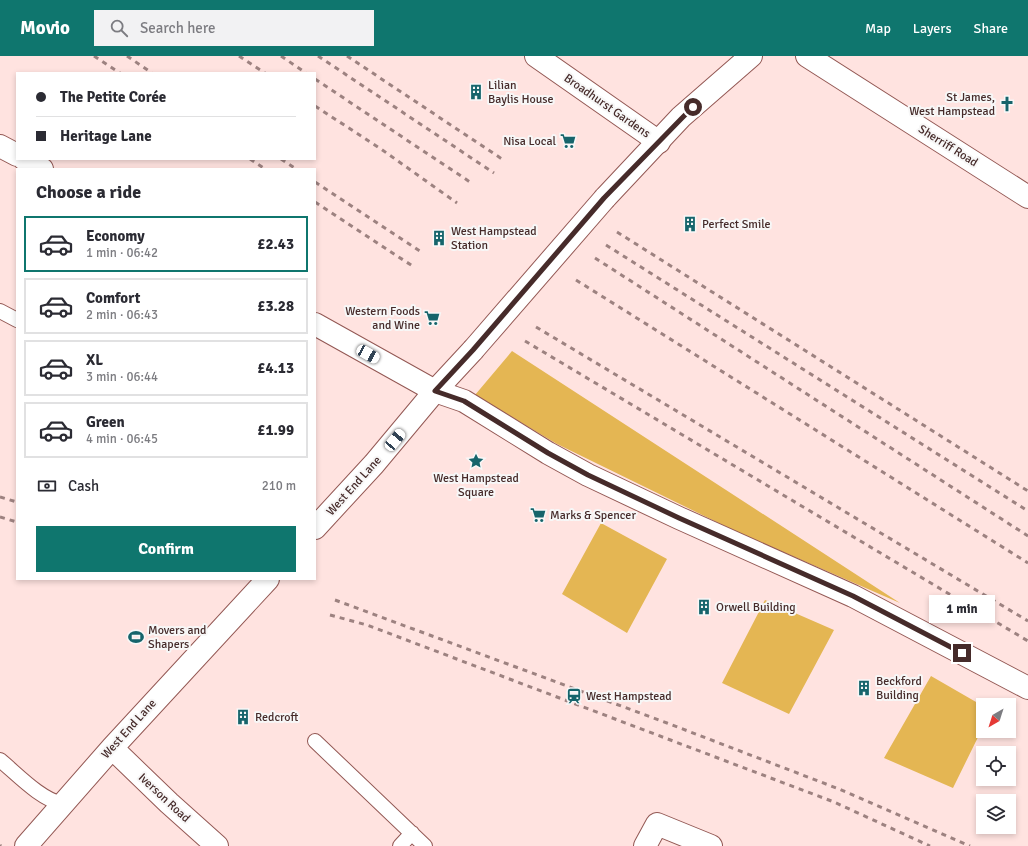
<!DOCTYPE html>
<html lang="en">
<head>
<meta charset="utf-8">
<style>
  :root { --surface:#fff; --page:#f2f2f3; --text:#2b2b33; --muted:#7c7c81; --line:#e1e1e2; --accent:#0f766e }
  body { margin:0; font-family:Signika,sans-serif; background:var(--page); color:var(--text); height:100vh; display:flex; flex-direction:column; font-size:15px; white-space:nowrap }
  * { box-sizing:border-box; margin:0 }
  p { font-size:13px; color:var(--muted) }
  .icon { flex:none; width:22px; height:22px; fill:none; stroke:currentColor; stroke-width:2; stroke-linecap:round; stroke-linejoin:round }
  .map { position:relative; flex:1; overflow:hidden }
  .drawer { position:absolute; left:16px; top:112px; width:300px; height:412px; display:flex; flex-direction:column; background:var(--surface); border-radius:0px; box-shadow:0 2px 6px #0003 }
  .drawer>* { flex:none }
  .guide { position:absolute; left:16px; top:16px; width:300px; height:88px; border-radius:0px; box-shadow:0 2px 6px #0003; display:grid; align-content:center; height:88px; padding:0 20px; background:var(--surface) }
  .needle { width:26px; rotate:219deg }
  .tools { position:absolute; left:976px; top:642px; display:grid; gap:8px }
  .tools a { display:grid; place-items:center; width:40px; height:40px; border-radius:0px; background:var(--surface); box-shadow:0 2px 6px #0003; font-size:20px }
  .end { position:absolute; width:18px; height:18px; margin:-9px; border:5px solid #462b2a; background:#fff; box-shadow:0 0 0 2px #fff }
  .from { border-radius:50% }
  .bubble { position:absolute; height:28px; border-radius:0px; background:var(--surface); box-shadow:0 2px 6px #0003; font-size:13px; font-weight:700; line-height:28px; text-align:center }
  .car { position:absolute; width:12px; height:24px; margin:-12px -6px; border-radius:5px; box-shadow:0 0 3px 1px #0007; background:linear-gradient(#fff 24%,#345 0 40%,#fff 0 76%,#345 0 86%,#fff 0) }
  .guide b { display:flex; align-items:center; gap:14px; height:38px; font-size:15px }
  .guide b+b { border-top:1px solid var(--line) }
  .guide i { width:10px; height:10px; background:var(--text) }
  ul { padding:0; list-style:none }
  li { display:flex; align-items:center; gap:12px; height:56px; margin:0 8px 6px; padding:0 12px; border:2px solid var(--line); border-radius:0px }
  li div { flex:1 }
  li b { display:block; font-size:15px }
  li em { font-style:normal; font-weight:700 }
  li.selected { border-color:var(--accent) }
  li>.icon { width:36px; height:36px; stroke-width:1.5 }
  h2 { padding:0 20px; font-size:18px; line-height:48px }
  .pay { display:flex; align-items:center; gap:10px; height:44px; padding:0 20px; font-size:15px }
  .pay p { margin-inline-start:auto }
  .button { display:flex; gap:8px; margin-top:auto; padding:8px 20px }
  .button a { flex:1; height:46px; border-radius:0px; background:var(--accent); color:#fff; font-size:16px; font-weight:700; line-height:46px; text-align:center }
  header { display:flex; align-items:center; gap:24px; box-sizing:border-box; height:56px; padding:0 20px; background:var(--accent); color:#fff }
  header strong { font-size:19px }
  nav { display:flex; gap:22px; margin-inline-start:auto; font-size:14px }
  .search { width:280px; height:36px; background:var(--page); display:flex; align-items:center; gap:10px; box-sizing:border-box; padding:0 14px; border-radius:0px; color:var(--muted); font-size:15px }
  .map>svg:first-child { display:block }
</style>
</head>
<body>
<header>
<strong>Movio</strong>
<div class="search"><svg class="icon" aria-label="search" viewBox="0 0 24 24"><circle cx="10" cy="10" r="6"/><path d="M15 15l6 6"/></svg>Search here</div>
<nav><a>Map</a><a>Layers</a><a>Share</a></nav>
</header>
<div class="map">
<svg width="1028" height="790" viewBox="0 0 1028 790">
  <rect width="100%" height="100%" fill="#ffe3e0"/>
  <path fill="#e4b653" d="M 512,295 L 900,547 L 735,475 L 557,388 L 475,339 Z
    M 601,467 L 667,503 L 627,577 L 562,538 Z
    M 765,544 L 834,574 L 789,658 L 722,627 Z
    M 931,620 L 983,650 L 983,671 L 953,732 L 884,702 Z"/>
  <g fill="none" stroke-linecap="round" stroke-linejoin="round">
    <defs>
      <path id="service" d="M 0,255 L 17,264
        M 315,685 L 425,790
        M 0,704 C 17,718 41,744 63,748
        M 400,790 L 412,777"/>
      <path id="minor" d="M 807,0 L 1028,141
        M 0,90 L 17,99
        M 24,103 L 42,113
        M 315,268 L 435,335 L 464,345 L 548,397 L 588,419 L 679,462 L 853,540 L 1028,632
        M 645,790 L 657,768 L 711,790"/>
      <path id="tertiary" d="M 536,0 L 659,86"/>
      <path id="secondary" d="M 605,142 L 681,61 L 751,0
        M 315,472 L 374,408 L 435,335 L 473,294
        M 112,692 L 169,747 L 217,790
        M 26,790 L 112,692 L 268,523"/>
    </defs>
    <use href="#service" stroke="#935854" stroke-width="16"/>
    <use href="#minor" stroke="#935854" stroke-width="24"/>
    <use href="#tertiary" stroke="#935854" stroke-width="24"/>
    <use href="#secondary" stroke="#935854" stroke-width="24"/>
    <use href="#service" stroke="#fff" stroke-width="14"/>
    <use href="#minor" stroke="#fff" stroke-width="22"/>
    <use href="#tertiary" stroke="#fff" stroke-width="22"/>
    <use href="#secondary" stroke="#fff" stroke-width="22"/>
    <path stroke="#9d8280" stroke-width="3" stroke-dasharray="5 5" stroke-linecap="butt" d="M 94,0 L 120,17
      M 127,0 L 152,17
      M 239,0 L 265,17
      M 281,0 L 306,17
      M 318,0 L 494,117
      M 347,0 L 502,103
      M 315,23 L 470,126
      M 315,50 L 381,93 L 457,147
      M 250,103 L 265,113
      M 281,103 L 296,113
      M 315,126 L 423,197
      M 315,146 L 414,211
      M 617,176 L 1028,435
      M 606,189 L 1028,455
      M 595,202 L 1028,480
      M 576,224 L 1028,507
      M 536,271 L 1028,565
      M 525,285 L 1028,585
      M 0,441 L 17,446
      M 0,461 L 17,466
      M 335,544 L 667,667 L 839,733 L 970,790
      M 330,559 L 367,569 L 834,746 L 930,790
      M 0,789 L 1,790"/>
    <defs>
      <path id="secondary-bridge" d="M 473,294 L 605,142"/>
    </defs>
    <use href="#secondary-bridge" stroke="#935854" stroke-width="24" stroke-linecap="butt"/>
    <use href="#secondary-bridge" stroke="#fff" stroke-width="22"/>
  </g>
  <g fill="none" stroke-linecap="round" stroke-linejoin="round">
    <path stroke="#462b2a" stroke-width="5" d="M 693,51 L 682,62 L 604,142 L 473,294 L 435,335 L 464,345 L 548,397 L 588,419 L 679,462 L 853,540 L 962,597"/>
  </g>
  <defs>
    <symbol id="building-bare" viewBox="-9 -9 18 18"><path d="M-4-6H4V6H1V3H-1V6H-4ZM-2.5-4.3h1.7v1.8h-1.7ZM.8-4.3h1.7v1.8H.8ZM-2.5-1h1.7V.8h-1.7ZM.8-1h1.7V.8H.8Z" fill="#16646b" stroke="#f7f7f7" stroke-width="2.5" paint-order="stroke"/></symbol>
    <symbol id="church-bare" viewBox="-9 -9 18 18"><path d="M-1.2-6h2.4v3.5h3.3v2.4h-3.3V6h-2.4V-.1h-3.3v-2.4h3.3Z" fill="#16646b" stroke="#f7f7f7" stroke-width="2.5" paint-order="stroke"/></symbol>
    <symbol id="supermarket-bare" viewBox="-9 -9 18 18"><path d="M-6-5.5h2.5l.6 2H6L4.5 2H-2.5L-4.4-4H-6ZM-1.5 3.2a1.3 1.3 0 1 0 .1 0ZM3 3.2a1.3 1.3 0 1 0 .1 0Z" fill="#16646b" stroke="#f7f7f7" stroke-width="2.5" paint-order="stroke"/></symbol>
    <symbol id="sight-bare" viewBox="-9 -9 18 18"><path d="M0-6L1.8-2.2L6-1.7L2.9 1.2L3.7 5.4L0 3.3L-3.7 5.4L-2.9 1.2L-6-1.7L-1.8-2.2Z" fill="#16646b" stroke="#f7f7f7" stroke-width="2.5" paint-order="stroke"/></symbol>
    <symbol id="stadium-bare" viewBox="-9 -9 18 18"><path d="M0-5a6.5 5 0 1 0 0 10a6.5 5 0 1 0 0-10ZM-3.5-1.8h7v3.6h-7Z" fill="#16646b" stroke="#f7f7f7" stroke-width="2.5" paint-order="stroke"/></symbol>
    <symbol id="station-bare" viewBox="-9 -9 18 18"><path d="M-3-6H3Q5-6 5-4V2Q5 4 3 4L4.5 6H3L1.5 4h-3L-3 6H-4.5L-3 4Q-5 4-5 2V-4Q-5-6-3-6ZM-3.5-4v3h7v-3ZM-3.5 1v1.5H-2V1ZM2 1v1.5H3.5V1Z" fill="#16646b" stroke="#f7f7f7" stroke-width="2.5" paint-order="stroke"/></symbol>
  </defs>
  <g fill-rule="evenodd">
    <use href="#building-bare" x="465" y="25" width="22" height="22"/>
    <use href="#church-bare" x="996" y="37" width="22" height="22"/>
    <use href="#supermarket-bare" x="557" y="74" width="22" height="22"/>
    <use href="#building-bare" x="679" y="157" width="22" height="22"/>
    <use href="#building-bare" x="428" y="171" width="22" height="22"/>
    <use href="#supermarket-bare" x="421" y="251" width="22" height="22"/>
    <use href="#sight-bare" x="465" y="394" width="22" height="22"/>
    <use href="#supermarket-bare" x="527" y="448" width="22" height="22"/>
    <use href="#building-bare" x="693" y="540" width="22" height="22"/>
    <use href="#stadium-bare" x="125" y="570" width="22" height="22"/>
    <use href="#building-bare" x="853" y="621" width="22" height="22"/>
    <use href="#station-bare" x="563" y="629" width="22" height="22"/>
    <use href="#building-bare" x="232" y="650" width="22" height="22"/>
  </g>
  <g text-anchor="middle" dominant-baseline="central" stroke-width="4" stroke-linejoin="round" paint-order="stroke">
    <g font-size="12" fill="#462b2a" stroke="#f7f7f7" text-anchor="start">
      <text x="488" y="29">Lilian<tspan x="488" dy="14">Baylis House</tspan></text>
      <text x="995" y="41" text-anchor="end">St James,<tspan x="995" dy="14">West Hampstead</tspan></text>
      <text x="556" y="85" text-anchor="end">Nisa Local</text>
      <text x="702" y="168">Perfect Smile</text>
      <text x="451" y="175">West Hampstead<tspan x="451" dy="14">Station</tspan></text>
      <text x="420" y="255" text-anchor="end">Western Foods<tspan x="420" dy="14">and Wine</tspan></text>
      <text x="476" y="422" text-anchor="middle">West Hampstead<tspan x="476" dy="14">Square</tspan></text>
      <text x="550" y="459">Marks &amp; Spencer</text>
      <text x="716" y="551">Orwell Building</text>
      <text x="148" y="574">Movers and<tspan x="148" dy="14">Shapers</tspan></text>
      <text x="876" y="625">Beckford<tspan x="876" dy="14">Building</tspan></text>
      <text x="586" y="640">West Hampstead</text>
      <text x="255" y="661">Redcroft</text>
    </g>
    <g font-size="12" fill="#462b2a" stroke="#f7f7f7">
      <text transform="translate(607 50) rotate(35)">Broadhurst Gardens</text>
      <text transform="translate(948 90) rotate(32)">Sherriff Road</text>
      <text transform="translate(354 430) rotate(-48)">West End Lane</text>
      <text transform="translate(129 673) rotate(-48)">West End Lane</text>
      <text transform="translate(164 742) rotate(43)">Iverson Road</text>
    </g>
  </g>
</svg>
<div class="tools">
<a><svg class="needle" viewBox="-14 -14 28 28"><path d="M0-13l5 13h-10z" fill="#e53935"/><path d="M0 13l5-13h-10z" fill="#7c7c81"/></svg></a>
<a><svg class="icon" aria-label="locate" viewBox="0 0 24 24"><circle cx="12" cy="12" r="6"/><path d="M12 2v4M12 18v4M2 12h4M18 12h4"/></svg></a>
<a><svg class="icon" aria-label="layers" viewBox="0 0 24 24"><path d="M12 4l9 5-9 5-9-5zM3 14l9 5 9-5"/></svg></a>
</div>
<i class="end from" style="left:693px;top:51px"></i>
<i class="end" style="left:962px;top:597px"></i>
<div class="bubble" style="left:929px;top:539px;width:66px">1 min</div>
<i class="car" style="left:368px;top:298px;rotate:119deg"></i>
<i class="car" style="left:395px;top:384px;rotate:40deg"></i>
<div class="guide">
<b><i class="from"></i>The Petite Corée</b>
<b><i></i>Heritage Lane</b>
</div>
<section class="drawer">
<h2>Choose a ride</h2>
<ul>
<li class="selected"><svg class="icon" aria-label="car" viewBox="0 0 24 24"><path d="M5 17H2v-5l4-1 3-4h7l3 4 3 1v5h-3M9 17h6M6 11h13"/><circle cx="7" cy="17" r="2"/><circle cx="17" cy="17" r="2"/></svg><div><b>Economy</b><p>1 min · 06:42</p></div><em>£2.43</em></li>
<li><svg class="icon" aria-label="car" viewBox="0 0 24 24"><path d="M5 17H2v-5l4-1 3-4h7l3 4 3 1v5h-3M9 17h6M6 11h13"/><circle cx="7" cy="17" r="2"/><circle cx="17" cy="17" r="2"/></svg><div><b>Comfort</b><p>2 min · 06:43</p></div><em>£3.28</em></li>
<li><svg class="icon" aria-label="car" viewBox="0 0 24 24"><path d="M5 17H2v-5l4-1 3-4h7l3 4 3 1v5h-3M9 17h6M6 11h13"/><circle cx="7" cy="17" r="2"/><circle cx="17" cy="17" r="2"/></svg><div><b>XL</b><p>3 min · 06:44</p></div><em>£4.13</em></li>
<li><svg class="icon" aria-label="car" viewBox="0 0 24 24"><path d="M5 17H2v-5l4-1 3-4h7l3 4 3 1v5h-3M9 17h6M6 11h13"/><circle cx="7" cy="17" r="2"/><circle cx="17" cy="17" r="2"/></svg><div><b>Green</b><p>4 min · 06:45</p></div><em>£1.99</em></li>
</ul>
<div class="pay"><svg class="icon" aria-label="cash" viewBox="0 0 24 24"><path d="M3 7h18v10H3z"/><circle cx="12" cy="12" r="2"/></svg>Cash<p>210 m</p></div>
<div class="button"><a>Confirm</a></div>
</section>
</div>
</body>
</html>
